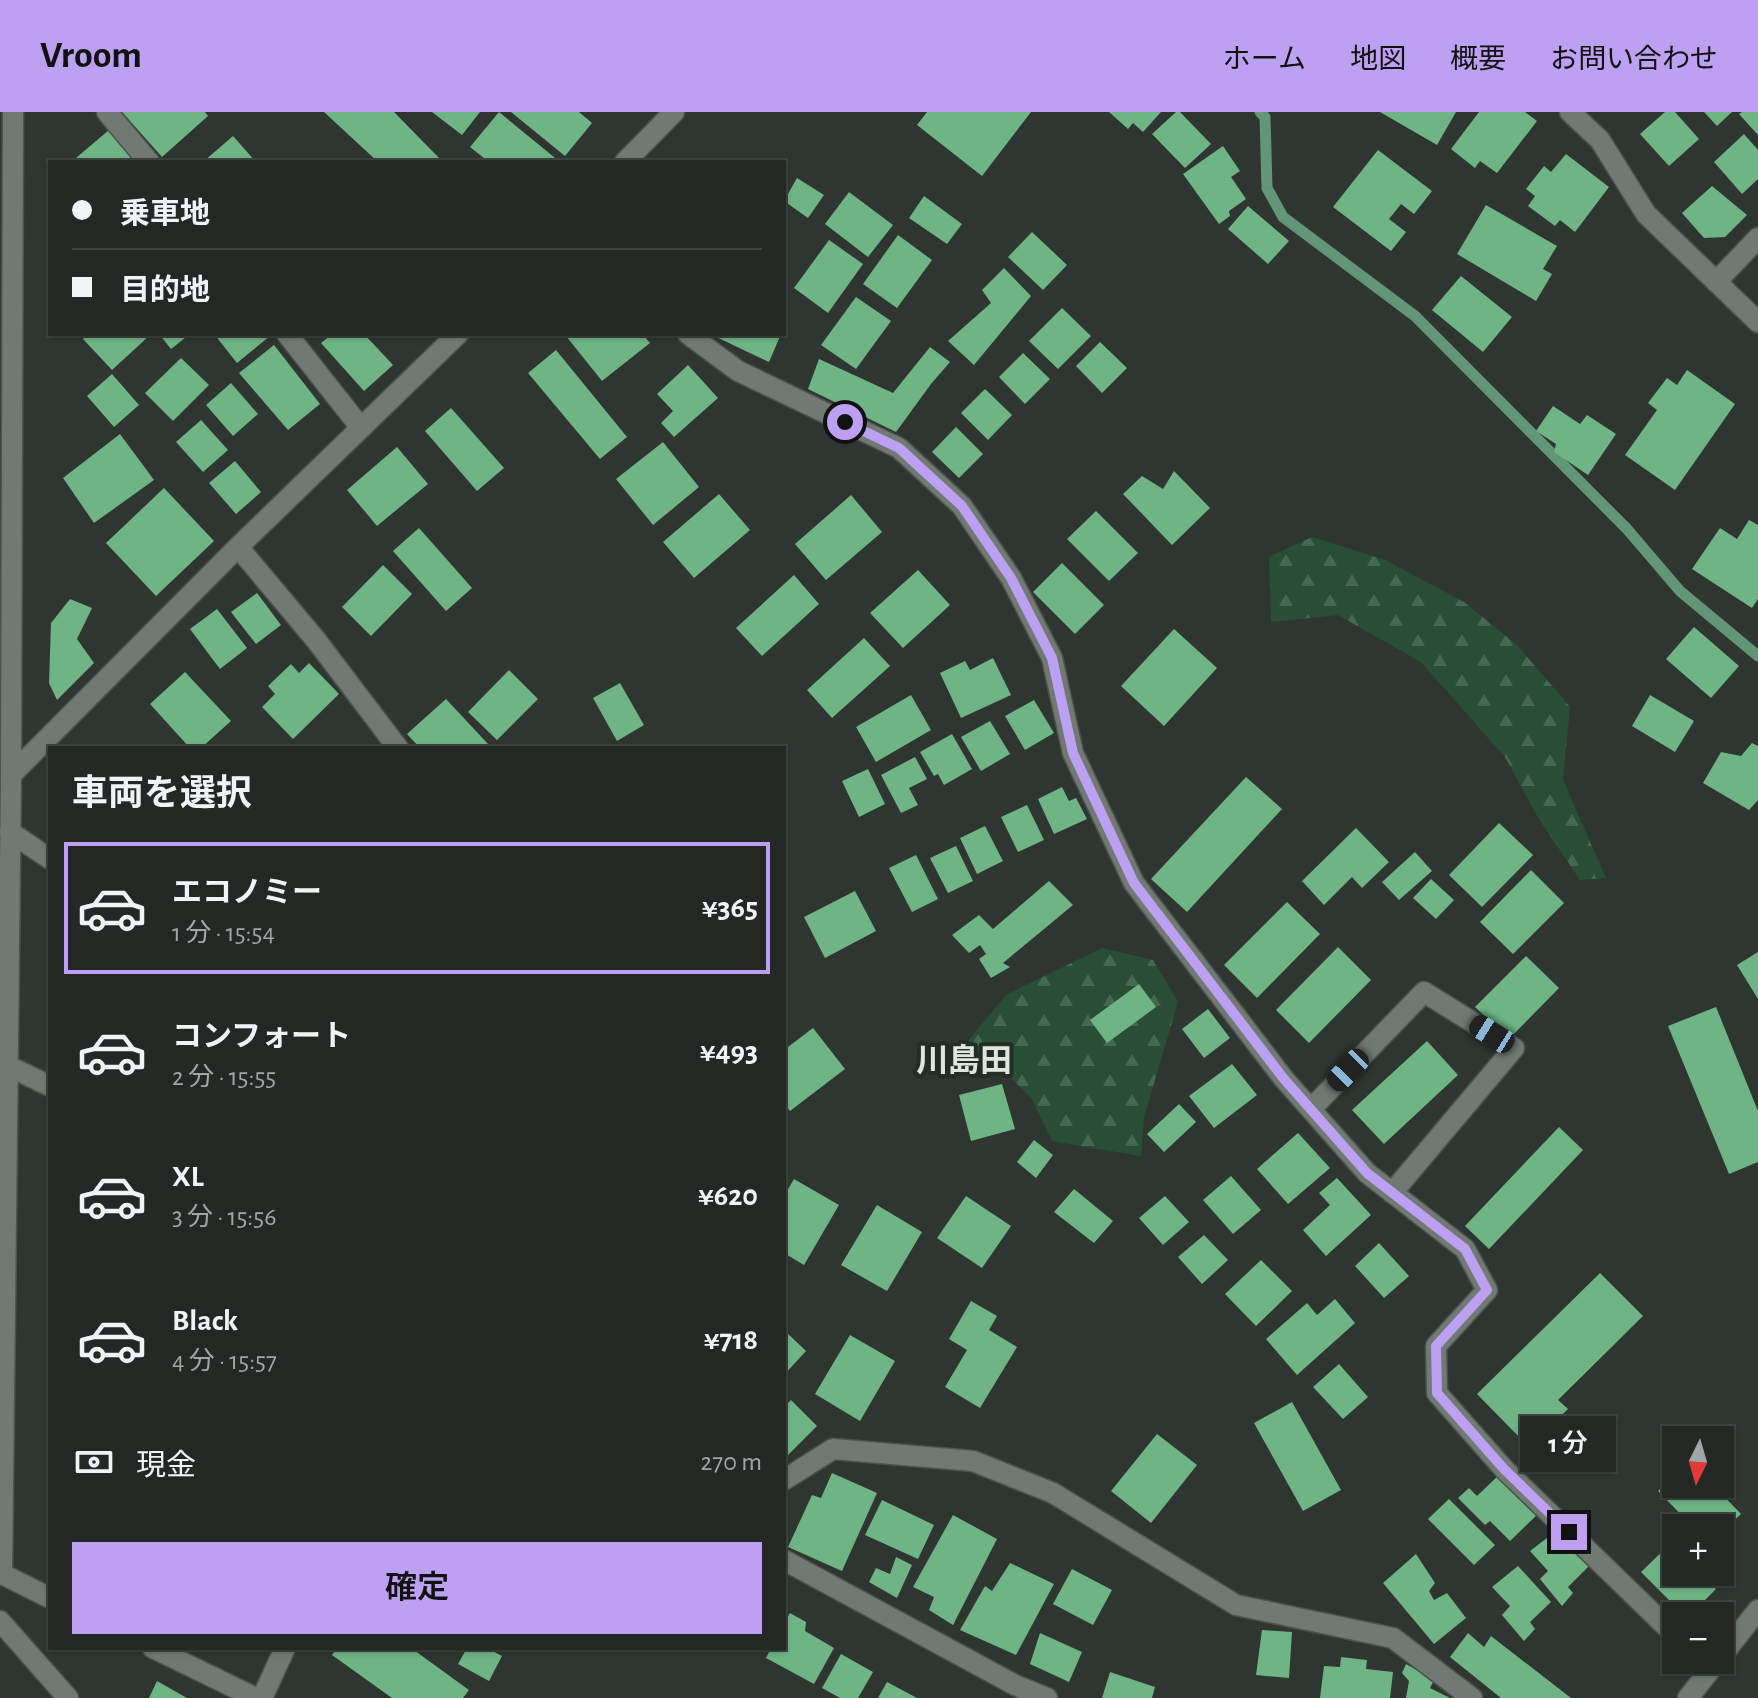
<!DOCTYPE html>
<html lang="ja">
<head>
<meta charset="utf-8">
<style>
  :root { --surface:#232825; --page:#2f3432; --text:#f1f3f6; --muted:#a3a6a7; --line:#404442; --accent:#bca0f2 }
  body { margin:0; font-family:"Alegreya Sans","Noto Sans JP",sans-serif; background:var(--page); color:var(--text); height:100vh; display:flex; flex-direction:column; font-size:30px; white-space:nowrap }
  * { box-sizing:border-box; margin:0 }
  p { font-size:26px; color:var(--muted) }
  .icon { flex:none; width:44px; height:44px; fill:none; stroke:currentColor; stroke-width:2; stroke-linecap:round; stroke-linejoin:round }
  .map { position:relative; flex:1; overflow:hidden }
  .panel { position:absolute; left:48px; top:634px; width:738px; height:904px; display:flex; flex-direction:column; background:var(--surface); border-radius:0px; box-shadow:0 2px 6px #0004,0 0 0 2px var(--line) }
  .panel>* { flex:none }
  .guide { position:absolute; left:48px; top:48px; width:738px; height:176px; border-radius:0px; box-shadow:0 2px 6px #0004,0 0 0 2px var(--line); display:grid; align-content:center; height:176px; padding:0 24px; background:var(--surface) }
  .needle { width:52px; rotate:185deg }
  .buttons { position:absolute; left:1662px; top:1314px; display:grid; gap:16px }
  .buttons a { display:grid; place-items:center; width:72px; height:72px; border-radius:0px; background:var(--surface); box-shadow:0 2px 6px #0004,0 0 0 2px var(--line); font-size:40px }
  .end { position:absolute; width:36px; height:36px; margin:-18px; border:10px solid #bca0f2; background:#111; box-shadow:0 0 0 4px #111 }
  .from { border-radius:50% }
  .bubble { position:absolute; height:56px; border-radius:0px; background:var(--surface); box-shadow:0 2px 6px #0004,0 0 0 2px var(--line); font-size:26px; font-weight:600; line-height:56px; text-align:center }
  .car { position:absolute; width:24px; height:48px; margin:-24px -12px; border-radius:10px; box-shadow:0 0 6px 2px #0007; background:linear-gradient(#222 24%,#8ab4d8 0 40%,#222 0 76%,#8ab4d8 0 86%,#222 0) }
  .guide b { display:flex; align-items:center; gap:28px; height:76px; font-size:30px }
  .guide b+b { border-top:2px solid var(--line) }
  .guide i { width:20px; height:20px; background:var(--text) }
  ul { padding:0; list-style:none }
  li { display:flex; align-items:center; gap:24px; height:132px; margin:0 16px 12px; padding:0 8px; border:4px solid transparent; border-radius:0px }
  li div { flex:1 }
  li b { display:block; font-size:30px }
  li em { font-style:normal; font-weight:600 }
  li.on { border-color:var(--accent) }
  li>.icon { width:72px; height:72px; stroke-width:1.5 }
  h2 { padding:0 24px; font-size:36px; line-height:96px }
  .pay { display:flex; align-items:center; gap:20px; height:88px; padding:0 24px; font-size:30px }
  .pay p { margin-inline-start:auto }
  .action { display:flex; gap:16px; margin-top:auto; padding:16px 24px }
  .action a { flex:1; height:92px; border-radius:0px; background:var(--accent); color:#111; font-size:32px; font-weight:600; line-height:92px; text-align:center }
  header { display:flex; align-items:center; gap:48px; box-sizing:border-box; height:112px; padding:0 40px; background:var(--accent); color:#111 }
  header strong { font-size:38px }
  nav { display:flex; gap:44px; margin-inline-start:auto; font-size:28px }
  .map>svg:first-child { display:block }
</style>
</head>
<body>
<header>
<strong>Vroom</strong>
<nav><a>ホーム</a><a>地図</a><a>概要</a><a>お問い合わせ</a></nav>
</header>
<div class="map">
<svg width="1758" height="1586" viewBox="0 0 1758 1586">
  <defs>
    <pattern id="forest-firs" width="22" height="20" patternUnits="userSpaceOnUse" patternTransform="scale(2)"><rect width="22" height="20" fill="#284f36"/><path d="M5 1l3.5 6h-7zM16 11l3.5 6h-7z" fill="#466852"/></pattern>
  </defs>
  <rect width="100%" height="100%" fill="#2f3631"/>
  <path fill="url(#forest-firs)" d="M 1312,425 L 1385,448 L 1464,490 L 1517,533 L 1570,595 L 1563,668 L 1606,766 L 1580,768 L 1539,707 L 1505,645 L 1421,550 L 1338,503 L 1271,510 L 1269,445 Z
    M 1102,836 L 1153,848 L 1178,890 L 1144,1005 L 1141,1044 L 1052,1029 L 1032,987 L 1001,956 L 946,956 L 1006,883 Z"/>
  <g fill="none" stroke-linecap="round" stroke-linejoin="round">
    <path stroke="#639676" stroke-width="11" d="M 1260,0 L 1265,5 L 1267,76 L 1283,105 L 1415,204 L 1627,417 L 1680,479 L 1758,544"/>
  </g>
  <path fill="#6eb485" d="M 122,0 L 205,0 L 208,4 L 162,45 Z
    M 324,0 L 394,0 L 443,50 L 378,50 Z
    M 432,0 L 480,0 L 462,23 Z
    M 499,0 L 560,50 L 489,50 L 470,35 Z
    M 511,0 L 579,0 L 592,11 L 565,44 Z
    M 927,0 L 1031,0 L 982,64 L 917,13 Z
    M 1109,0 L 1161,0 L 1143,20 L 1133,11 L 1128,17 Z
    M 1176,0 L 1180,0 L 1211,32 L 1185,56 L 1152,22 Z
    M 1380,0 L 1456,0 L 1437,33 Z
    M 1479,0 L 1525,0 L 1537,9 L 1497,61 L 1480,49 L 1475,56 L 1451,37 Z
    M 1665,0 L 1675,0 L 1699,27 L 1669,54 L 1640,22 Z
    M 1704,0 L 1732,0 L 1717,14 Z
    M 1742,0 L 1758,0 L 1758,23 L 1739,2 Z
    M 109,18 L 137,50 L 79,50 L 76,46 Z
    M 1744,22 L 1758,38 L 1758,67 L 1742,82 L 1714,50 Z
    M 233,24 L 256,50 L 203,50 Z
    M 1223,34 L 1240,59 L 1231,65 L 1246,87 L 1229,99 L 1230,104 L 1219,112 L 1183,62 Z
    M 1378,38 L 1432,79 L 1414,102 L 1401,92 L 1389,107 L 1406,120 L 1391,139 L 1333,95 Z
    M 1566,42 L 1609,75 L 1575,120 L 1560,108 L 1555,114 L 1528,94 L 1535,84 L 1526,77 L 1544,54 L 1551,60 Z
    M 797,66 L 824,83 L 808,106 L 784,89 Z
    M 1712,74 L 1747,103 L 1725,125 L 1704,126 L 1682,101 Z
    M 849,80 L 893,113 L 868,145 L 825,112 Z
    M 924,84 L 962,112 L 947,132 L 909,106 Z
    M 1486,93 L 1557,134 L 1543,157 L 1552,162 L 1536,189 L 1457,142 Z
    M 1248,94 L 1289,129 L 1268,152 L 1228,117 Z
    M 1032,120 L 1067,153 L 1043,178 L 1008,145 Z
    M 898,123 L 932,148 L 897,196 L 863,172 Z
    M 829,128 L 863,152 L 828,201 L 794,176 Z
    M 1004,156 L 1031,184 L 974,253 L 948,229 L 991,191 L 982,178 Z
    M 1461,164 L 1512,205 L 1483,240 L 1432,198 Z
    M 856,185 L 891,209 L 856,257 L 821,233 Z
    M 1062,196 L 1091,224 L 1058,257 L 1029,229 Z
    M 88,222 L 146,222 L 149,224 L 112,258 L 83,227 Z
    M 159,222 L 190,222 L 171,237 Z
    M 214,222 L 268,222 L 270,224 L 237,251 Z
    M 332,222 L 364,222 L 393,253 L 364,279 L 321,231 Z
    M 568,222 L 642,222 L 650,231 L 602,269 L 566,224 Z
    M 710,222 L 781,222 L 769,250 Z
    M 1100,230 L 1127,256 L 1102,281 L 1076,254 Z
    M 274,233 L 320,292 L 288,318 L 239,261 Z
    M 930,235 L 950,250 L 931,272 L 896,320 L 808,277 L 819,247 L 893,281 Z
    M 556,238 L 627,325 L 600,347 L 528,261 Z
    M 1023,241 L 1050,267 L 1025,292 L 999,265 Z
    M 181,246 L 209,273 L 173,309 L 145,281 Z
    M 688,253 L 718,286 L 674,325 L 661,311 L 673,299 L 657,282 Z
    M 1687,258 L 1735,292 L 1675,378 L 1625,343 L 1657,298 L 1648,291 L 1667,266 L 1677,273 Z
    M 112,262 L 139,293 L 114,315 L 87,284 Z
    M 231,271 L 258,302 L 233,324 L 206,293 Z
    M 985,277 L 1012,303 L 988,328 L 961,301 Z
    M 1553,294 L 1580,312 L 1587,303 L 1616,322 L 1588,363 L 1554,340 L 1556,332 L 1536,319 Z
    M 451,296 L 504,356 L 477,379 L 425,319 Z
    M 201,308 L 228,338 L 203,360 L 176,330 Z
    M 956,315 L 983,342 L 959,366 L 932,340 Z
    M 120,322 L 154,368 L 94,411 L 63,366 Z
    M 663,330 L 699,375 L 653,413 L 616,367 Z
    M 397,335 L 428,372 L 377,414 L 347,378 Z
    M 235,349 L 261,380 L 236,402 L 209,371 Z
    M 1174,359 L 1210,396 L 1172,433 L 1123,382 L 1142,364 L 1163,377 Z
    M 164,376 L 214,429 L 156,484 L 106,431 Z
    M 719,382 L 750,418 L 694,466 L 663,430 Z
    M 851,383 L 882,420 L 826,468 L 795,432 Z
    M 1096,399 L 1138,441 L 1109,469 L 1067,427 Z
    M 1749,408 L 1758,413 L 1758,487 L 1752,496 L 1692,457 L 1720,416 L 1737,427 Z
    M 419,416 L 472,476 L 446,499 L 393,439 Z
    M 1062,451 L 1104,493 L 1075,522 L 1033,480 Z
    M 383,453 L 412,482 L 371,524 L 342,495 Z
    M 918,458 L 950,493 L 903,536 L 870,501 Z
    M 794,463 L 819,492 L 762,544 L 736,516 Z
    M 257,481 L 281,513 L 256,532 L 231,500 Z
    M 70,487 L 92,496 L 77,527 L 94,551 L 57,588 L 49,571 L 51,511 Z
    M 217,497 L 247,536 L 220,557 L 190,517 Z
    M 1694,515 L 1739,554 L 1711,586 L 1666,547 Z
    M 1174,517 L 1217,556 L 1164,614 L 1121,574 Z
    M 864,526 L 890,554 L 832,606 L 807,578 Z
    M 993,546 L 1011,583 L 961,606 L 940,561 L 965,549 L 970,558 Z
    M 309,551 L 339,582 L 293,627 L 262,595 L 275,582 L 268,574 L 291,552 L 299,561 Z
    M 509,558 L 538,587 L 497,628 L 468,600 Z
    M 185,560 L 231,609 L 201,636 L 190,636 L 150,592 Z
    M 620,571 L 644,613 L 617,629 L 593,586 Z
    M 911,583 L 931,618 L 876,650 L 856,615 Z
    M 1650,583 L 1694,609 L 1675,640 L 1632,614 Z
    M 446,587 L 488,632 L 483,636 L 420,636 L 407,622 Z
    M 1034,588 L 1054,621 L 1025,638 L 1005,604 Z
    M 990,609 L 1010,642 L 981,659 L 961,625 Z
    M 952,622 L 972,657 L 944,673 L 938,662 L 934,664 L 920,640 Z
    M 1752,631 L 1758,634 L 1758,688 L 1749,698 L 1703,671 L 1721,640 L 1741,644 Z
    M 915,645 L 927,667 L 909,676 L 918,693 L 901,701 L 881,663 Z
    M 868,657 L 885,692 L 859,705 L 842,669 Z
    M 1246,665 L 1282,697 L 1187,800 L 1151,767 Z
    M 1062,675 L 1069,689 L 1076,686 L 1087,707 L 1054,722 L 1038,687 Z
    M 1027,693 L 1044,728 L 1018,740 L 1001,705 Z
    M 1499,711 L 1533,743 L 1482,795 L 1449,763 Z
    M 985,714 L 1003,749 L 977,762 L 960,726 Z
    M 1356,716 L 1389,750 L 1362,776 L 1352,765 L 1324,793 L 1302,769 Z
    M 956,734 L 973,769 L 948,781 L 930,746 Z
    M 1415,740 L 1432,759 L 1399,788 L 1382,770 Z
    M 916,743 L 938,787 L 912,800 L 889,756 Z
    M 1531,758 L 1564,791 L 1513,842 L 1480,810 Z
    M 1431,767 L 1454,788 L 1436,807 L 1413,786 Z
    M 1049,769 L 1073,793 L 1003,851 L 1010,855 L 991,866 L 979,847 L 986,842 L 980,833 L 969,841 L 952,823 L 979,803 L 993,817 Z
    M 855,779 L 876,819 L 825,846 L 804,805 Z
    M 1287,790 L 1320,822 L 1257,886 L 1224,853 Z
    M 1338,835 L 1371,868 L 1309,931 L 1276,898 Z
    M 1758,840 L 1758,887 L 1737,853 Z
    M 1526,844 L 1559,876 L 1509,927 L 1475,895 Z
    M 1139,872 L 1156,895 L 1107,931 L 1090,908 Z
    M 1716,895 L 1758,999 L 1758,1050 L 1729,1062 L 1668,914 Z
    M 1208,897 L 1230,926 L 1204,946 L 1182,917 Z
    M 813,916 L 845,957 L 790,999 L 784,991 L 784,938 Z
    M 1427,929 L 1458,963 L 1384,1032 L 1352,998 Z
    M 1232,952 L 1257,983 L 1214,1016 L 1189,984 Z
    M 1002,972 L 1015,1017 L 971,1029 L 959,983 Z
    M 1179,992 L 1196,1010 L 1164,1040 L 1147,1022 Z
    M 1559,1015 L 1583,1038 L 1489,1137 L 1465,1114 Z
    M 1298,1021 L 1330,1056 L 1288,1092 L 1257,1057 Z
    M 1034,1028 L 1053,1043 L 1036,1066 L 1017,1050 Z
    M 1231,1064 L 1261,1098 L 1233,1122 L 1203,1088 Z
    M 1337,1066 L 1371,1103 L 1326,1144 L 1303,1118 L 1330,1093 L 1319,1081 Z
    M 794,1067 L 839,1093 L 804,1153 L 784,1141 L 784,1084 Z
    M 1074,1077 L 1113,1109 L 1094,1131 L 1054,1100 Z
    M 966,1084 L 1011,1114 L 982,1156 L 937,1126 Z
    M 1165,1084 L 1189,1110 L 1163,1133 L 1139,1106 Z
    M 877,1093 L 922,1120 L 887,1179 L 841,1153 Z
    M 1204,1123 L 1228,1148 L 1202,1172 L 1178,1145 Z
    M 1379,1131 L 1409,1164 L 1384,1186 L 1355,1154 Z
    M 1261,1148 L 1292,1179 L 1256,1214 L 1225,1182 Z
    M 1600,1161 L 1643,1204 L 1558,1288 L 1568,1297 L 1529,1335 L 1477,1282 Z
    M 1335,1187 L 1355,1211 L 1297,1263 L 1266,1227 L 1307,1191 L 1317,1203 Z
    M 971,1189 L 997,1204 L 989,1218 L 1017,1235 L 980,1296 L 945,1275 L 967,1238 L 949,1227 Z
    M 784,1218 L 806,1239 L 784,1263 Z
    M 850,1223 L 895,1249 L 860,1309 L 815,1282 Z
    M 1339,1252 L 1368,1285 L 1343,1307 L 1313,1275 Z
    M 791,1288 L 817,1314 L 784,1347 L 784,1295 Z
    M 1292,1290 L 1341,1378 L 1303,1399 L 1254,1311 Z
    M 1157,1322 L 1197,1353 L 1151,1411 L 1111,1379 Z
    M 832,1361 L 877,1381 L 842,1459 L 788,1435 L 812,1383 L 821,1386 Z
    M 1501,1361 L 1540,1400 L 1510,1429 L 1490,1409 L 1485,1413 L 1458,1386 L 1469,1376 L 1477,1384 Z
    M 1676,1362 L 1676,1372 L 1712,1372 L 1741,1402 L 1720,1422 L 1720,1416 L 1694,1416 L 1658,1379 Z
    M 1449,1387 L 1495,1433 L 1474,1453 L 1428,1407 Z
    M 882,1388 L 934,1413 L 918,1447 L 865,1423 Z
    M 953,1403 L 997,1427 L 953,1513 L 929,1498 L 934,1485 L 913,1475 Z
    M 1556,1419 L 1589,1454 L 1568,1475 L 1573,1481 L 1562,1494 L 1540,1467 L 1548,1459 L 1530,1439 Z
    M 1671,1431 L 1676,1435 L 1676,1460 L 1700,1460 L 1716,1477 L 1689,1504 L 1685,1504 L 1641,1460 Z
    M 1416,1442 L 1435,1471 L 1429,1479 L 1434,1488 L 1447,1481 L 1466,1506 L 1434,1532 L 1383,1471 Z
    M 896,1445 L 912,1453 L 897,1486 L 869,1470 L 876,1456 L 890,1462 Z
    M 1010,1451 L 1054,1472 L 1016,1543 L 960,1518 L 985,1474 L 992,1479 Z
    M 1518,1454 L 1551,1490 L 1530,1510 L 1535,1517 L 1524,1529 L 1502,1503 L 1510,1494 L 1492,1475 Z
    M 1072,1457 L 1112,1478 L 1093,1513 L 1053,1492 Z
    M 790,1501 L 806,1510 L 805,1519 L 834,1536 L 814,1572 L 766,1546 L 771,1536 L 784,1536 L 784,1512 Z
    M 1262,1518 L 1292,1520 L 1289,1566 L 1256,1563 Z
    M 1040,1521 L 1082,1540 L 1069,1570 L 1030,1552 Z
    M 1468,1521 L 1484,1535 L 1491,1524 L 1571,1586 L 1501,1586 L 1450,1545 Z
    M 337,1536 L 411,1536 L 469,1578 L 463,1586 L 392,1586 L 332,1543 Z
    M 467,1536 L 487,1536 L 502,1544 L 489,1569 L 458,1552 Z
    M 841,1542 L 873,1560 L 858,1586 L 840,1586 L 822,1576 Z
    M 1341,1545 L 1367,1548 L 1366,1557 L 1393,1560 L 1390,1586 L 1320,1586 L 1324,1554 L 1340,1555 Z
    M 1406,1552 L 1434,1568 L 1430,1576 L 1450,1586 L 1406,1586 L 1409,1569 L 1402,1561 Z
    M 1110,1560 L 1155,1575 L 1152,1586 L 1102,1586 Z
    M 157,1569 L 187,1586 L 149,1586 Z
    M 887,1570 L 917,1586 L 878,1586 Z"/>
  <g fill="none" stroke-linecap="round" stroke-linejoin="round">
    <defs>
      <path id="minor" d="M 107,0 L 149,50
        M 1570,0 L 1600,28 L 1646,102 L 1758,210
        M 625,50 L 674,0
        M 1716,170 L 1758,126
        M 287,222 L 361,316
        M 688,222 L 738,259 L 899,336 L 962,394 L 1011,466 L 1052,546 L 1073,641 L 1134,771 L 1284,967 L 1367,1061 L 1465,1137 L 1487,1178 L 1436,1234 L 1437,1281 L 1504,1357 L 1676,1524
        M 238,435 L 316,528 L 398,636
        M 11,663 L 238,435 L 458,222
        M 10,720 L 50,747
        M 6,953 L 50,974
        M 1311,997 L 1424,880 L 1514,936 L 1392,1081
        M 784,1368 L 833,1337 L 973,1349 L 1053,1381 L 1236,1493 L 1393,1526 L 1472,1586
        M 784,1448 L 1015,1573 L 1047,1586
        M 0,1509 L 68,1586
        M 1720,1546 L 1758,1498
        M 262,1586 L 285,1536
        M 1688,1586 L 1718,1548"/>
      <path id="tertiary" d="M 0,1461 L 50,1486
        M 2,1463 L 11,663 L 13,0
        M 153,1536 L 256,1586"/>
    </defs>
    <use href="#minor" stroke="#4c524e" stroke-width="23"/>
    <use href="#tertiary" stroke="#4c524e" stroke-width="23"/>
    <use href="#minor" stroke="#707972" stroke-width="20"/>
    <use href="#tertiary" stroke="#707972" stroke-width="20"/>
  </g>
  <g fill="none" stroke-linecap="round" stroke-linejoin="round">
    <path stroke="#bca0f2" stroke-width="10" d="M 845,310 L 899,336 L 962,394 L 1011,466 L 1052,546 L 1073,641 L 1134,771 L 1284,967 L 1367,1061 L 1465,1137 L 1487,1178 L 1436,1234 L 1437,1281 L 1504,1357 L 1569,1420"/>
  </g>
  <g text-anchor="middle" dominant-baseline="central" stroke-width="8" stroke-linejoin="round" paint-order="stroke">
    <g font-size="32" font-weight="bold" fill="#dde7df" stroke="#252c27">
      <text x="964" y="949">川島田</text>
    </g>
  </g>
</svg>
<div class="buttons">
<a><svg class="needle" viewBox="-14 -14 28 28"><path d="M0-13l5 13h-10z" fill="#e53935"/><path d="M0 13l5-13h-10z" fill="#a3a6a7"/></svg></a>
<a>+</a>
<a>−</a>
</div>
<i class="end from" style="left:845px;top:310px"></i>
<i class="end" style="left:1569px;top:1420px"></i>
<div class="bubble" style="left:1520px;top:1304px;width:96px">1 分</div>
<i class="car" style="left:1492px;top:922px;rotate:302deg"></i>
<i class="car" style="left:1348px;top:958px;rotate:224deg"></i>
<div class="guide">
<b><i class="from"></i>乗車地</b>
<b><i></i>目的地</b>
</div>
<section class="panel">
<h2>車両を選択</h2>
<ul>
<li class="on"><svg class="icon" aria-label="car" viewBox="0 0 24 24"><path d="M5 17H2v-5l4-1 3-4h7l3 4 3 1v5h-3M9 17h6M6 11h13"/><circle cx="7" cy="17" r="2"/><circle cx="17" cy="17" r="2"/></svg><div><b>エコノミー</b><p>1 分 · 15:54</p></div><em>¥365</em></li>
<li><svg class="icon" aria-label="car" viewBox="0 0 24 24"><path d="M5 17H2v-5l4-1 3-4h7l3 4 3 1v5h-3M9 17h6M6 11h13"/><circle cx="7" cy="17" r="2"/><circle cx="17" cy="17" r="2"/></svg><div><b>コンフォート</b><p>2 分 · 15:55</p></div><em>¥493</em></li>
<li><svg class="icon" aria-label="car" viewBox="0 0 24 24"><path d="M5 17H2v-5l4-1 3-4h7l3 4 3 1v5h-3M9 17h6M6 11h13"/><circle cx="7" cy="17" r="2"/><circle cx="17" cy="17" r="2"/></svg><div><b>XL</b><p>3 分 · 15:56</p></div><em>¥620</em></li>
<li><svg class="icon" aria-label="car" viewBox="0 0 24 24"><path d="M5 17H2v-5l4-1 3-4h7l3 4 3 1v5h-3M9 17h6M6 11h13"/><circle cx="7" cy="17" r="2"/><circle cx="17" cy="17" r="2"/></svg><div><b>Black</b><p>4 分 · 15:57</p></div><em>¥718</em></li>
</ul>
<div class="pay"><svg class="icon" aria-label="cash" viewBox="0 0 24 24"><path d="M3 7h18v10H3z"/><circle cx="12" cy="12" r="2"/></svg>現金<p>270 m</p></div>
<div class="action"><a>確定</a></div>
</section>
</div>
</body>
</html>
